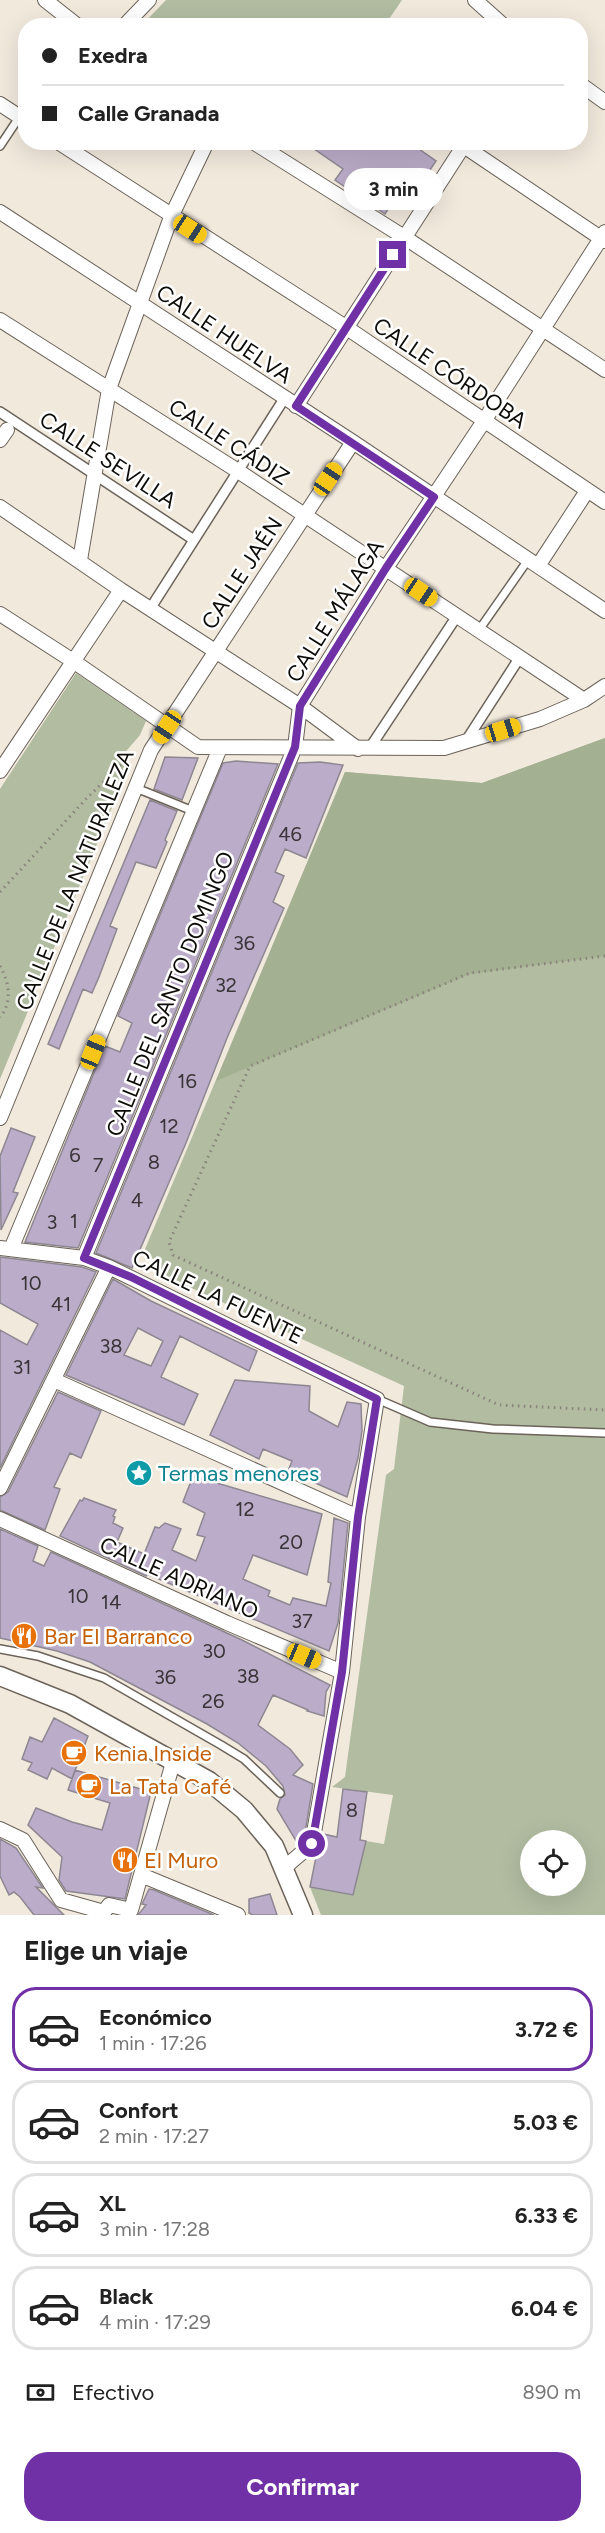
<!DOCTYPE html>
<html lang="es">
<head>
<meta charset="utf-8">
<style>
  :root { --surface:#fff; --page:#f6f6f6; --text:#222; --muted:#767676; --line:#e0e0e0; --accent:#7030a6 }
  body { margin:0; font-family:Figtree,sans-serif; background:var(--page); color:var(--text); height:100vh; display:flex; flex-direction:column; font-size:22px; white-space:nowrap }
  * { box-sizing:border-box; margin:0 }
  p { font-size:20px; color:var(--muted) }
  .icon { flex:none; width:33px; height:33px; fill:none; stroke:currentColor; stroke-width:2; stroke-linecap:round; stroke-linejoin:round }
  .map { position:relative; height:1915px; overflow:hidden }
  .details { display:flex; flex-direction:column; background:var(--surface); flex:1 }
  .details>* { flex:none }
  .banner { position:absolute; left:18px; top:18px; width:570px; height:132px; border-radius:24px; box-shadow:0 6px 24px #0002; display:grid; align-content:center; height:132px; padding:0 24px; background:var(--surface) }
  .tools { position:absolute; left:520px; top:1830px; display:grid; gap:12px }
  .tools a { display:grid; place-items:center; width:66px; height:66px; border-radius:50%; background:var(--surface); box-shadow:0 6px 24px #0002; font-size:30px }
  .end { position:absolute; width:27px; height:27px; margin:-14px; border:8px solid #7030a6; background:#fff; box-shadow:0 0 0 3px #fff }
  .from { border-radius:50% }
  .bubble { position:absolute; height:42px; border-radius:21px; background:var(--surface); box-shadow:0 6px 24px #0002; font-size:20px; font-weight:700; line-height:42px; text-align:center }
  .car { position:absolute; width:18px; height:36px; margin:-18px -9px; border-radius:8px; box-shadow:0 0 4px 2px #0007; background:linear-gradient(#f5c518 24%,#345 0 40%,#f5c518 0 76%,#345 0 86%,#f5c518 0) }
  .banner b { display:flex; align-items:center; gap:21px; height:57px; font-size:22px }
  .banner b+b { border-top:2px solid var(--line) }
  .banner i { width:15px; height:15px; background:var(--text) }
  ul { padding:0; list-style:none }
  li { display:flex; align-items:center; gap:18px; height:84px; margin:0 12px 9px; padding:0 12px; border:3px solid var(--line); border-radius:24px }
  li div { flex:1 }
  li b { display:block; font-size:22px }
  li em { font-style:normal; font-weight:700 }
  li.active { border-color:var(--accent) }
  li>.icon { width:54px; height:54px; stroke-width:1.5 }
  h2 { padding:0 24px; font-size:27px; line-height:72px }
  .pay { display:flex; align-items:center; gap:15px; height:66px; padding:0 24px; font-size:22px }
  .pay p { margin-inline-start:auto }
  .cta { display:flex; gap:12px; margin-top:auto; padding:12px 24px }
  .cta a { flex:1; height:69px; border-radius:24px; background:var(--accent); color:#fff; font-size:24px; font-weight:700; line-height:69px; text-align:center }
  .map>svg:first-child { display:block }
</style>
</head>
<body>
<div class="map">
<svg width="605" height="1915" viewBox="0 0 605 1915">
  <rect width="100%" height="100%" fill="#f2e9dd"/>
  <path fill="#b1bca1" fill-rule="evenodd" d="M 166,0 L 402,0 L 385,25 L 142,25 Z
    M 76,673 L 146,721 L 140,735 L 122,756 L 129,766 L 0,1079 L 0,789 Z
    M 605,738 L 605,1915 L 321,1915 L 310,1887 L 353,1895 L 366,1841 L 384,1844 L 393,1795 L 332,1787 L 345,1777 L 386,1475 L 394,1469 L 404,1386 L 150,1269 L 154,1259 L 143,1254 L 345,772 L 482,783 ZM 531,1840 L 576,1840 L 576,1886 L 531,1886 Z"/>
  <path fill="#a4b092" d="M 605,738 L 605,956 L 470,974 L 216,1081 L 345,772 L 482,783 Z"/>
  <path fill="#bbacc9" stroke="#8d8792" stroke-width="1.5" fill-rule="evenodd" d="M 304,142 L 409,142 L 436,161 L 409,201 L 398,194 L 385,214 L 335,180 L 343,169 Z
    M 165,757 L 198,758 L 182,800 L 154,789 Z
    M 236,761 L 278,764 L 78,1248 L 25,1242 L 105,1046 L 120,1052 L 132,1023 L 118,1016 L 223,763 Z
    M 320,762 L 343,765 L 306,858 L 285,849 L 275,872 L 284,876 L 273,902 L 284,908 L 227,1038 L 186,1143 L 132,1268 L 96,1253 L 298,763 Z
    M 150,800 L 177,811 L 165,840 L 167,842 L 156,868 L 136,862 L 110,926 L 117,929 L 99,977 L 92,993 L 83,989 L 59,1049 L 48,1044 Z
    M 11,1128 L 35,1137 L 13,1192 L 18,1193 L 1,1230 L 0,1156 Z
    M 0,1257 L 82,1267 L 96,1272 L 0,1468 L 0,1330 L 27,1345 L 38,1324 L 0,1303 Z
    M 113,1279 L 151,1301 L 257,1351 L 249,1371 L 180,1336 L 161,1377 L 198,1394 L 184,1425 L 66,1375 ZM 138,1328 L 163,1341 L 151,1366 L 124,1355 Z
    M 235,1380 L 310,1386 L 309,1411 L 338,1427 L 347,1402 L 361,1404 L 362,1431 L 358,1458 L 347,1497 L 288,1471 L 292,1461 L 263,1449 L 259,1459 L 210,1435 Z
    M 58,1392 L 101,1411 L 81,1458 L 70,1453 L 54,1487 L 60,1489 L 45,1530 L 0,1510 L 0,1497 L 8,1492 Z
    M 193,1476 L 322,1514 L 307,1575 L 253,1555 L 243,1579 L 270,1591 L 268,1596 L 290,1605 L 293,1598 L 326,1606 L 331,1583 L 328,1582 L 334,1518 L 348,1523 L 338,1623 L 329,1651 L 147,1574 L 146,1576 L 60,1536 L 80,1500 L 82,1501 L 84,1498 L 116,1510 L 113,1516 L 115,1517 L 113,1523 L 123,1528 L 117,1542 L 144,1554 L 155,1527 L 159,1528 L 165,1523 L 181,1529 L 172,1550 L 196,1561 L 205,1537 L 197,1535 L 205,1513 L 183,1502 Z
    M 0,1529 L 38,1546 L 33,1561 L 44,1566 L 51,1552 L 242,1640 L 330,1685 L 326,1692 L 324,1716 L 307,1711 L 308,1710 L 273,1695 L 258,1725 L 290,1749 L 303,1765 L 293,1775 L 313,1784 L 304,1839 L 296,1841 L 277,1809 L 280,1799 L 285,1795 L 283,1786 L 266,1766 L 238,1743 L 207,1724 L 90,1662 L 57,1651 L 0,1638 Z
    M 54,1718 L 88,1736 L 72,1779 L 52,1768 L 47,1779 L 28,1770 L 32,1763 L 22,1759 L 30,1737 L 42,1742 Z
    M 75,1770 L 151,1792 L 125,1899 L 66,1891 L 59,1880 L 62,1857 L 28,1825 L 36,1808 L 72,1822 L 102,1830 L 110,1803 L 68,1790 Z
    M 343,1789 L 367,1792 L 360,1840 L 366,1841 L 353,1895 L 310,1887 L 317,1852 L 321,1846 L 323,1834 L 337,1837 Z
    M 0,1839 L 16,1848 L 43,1888 L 36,1887 L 64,1915 L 34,1915 L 20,1897 L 14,1892 L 9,1895 L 0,1876 Z
    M 149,1889 L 154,1890 L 214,1915 L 138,1915 L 146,1905 L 142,1904 Z
    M 270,1894 L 277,1915 L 253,1915 L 249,1913 L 249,1899 Z"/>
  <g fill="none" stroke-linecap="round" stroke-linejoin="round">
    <defs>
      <path id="service" d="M 0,146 L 26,107
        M 479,630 L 528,560
        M 136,788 L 193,811
        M 377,1399 L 430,1422 L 493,1429 L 605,1433
        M 0,1649 L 38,1656 L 104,1678 L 221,1745 L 244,1759 L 280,1793"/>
      <path id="pedestrian" d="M 0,412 L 194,540
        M 150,609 L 284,399
        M 466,741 L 520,657
        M 369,749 L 457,616"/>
      <path id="minor" d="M 45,0 L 78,26
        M 475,0 L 504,26
        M 124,26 L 149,0
        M 580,84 L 605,102
        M 0,104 L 26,121
        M 58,142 L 347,328 L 605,502
        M 253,142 L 404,237 L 605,370
        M 464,146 L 605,241
        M 0,212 L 353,442 L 605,611
        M 0,320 L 238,471 L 584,700
        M 296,406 L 466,142
        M 0,440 L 7,430
        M 0,507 L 121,590 L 300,706 L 358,749
        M 80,560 L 109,389 L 171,217 L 207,142
        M 538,566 L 587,491
        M 0,614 L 73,661 L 198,747 L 444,748 L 540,719 L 584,700 L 605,686
        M 0,771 L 121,590
        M 0,1118 L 151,750 L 353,442
        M 0,1248 L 84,1258 L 109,1267 L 377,1399 L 358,1517 L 342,1672 L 312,1844 L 284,1868
        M 11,1249 L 220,748
        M 84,1258 L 295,747 L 300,706 L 386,568 L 484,421 L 605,232
        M 54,1380 L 358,1517
        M 0,1488 L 109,1267
        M 0,1519 L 227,1623 L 342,1672
        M 0,1829 L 23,1840 L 61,1900 L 104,1912
        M 141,1875 L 238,1915
        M 102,1915 L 109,1905 L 131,1910 L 174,1759"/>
      <path id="secondary" d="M 0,1676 L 70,1704 L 209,1781 L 244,1810 L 274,1846 L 303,1915"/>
    </defs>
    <use href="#service" stroke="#6b6359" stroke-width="10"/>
    <use href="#pedestrian" stroke="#6b6359" stroke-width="12"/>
    <use href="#minor" stroke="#6b6359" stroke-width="16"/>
    <use href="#secondary" stroke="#6b6359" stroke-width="21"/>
    <path stroke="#89837b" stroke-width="3" stroke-dasharray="1.5 4.5" stroke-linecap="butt" d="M 0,892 L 86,799 L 130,756 L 135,755
      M 605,956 L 470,973 L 250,1066 L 169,1242 L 173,1255 L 499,1405 L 605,1410
      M 0,966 C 9,982 13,1002 0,1017"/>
    <use href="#service" stroke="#fff" stroke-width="7"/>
    <use href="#pedestrian" stroke="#fff" stroke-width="9"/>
    <use href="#minor" stroke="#fff" stroke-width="14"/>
    <use href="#secondary" stroke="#fff" stroke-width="18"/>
  </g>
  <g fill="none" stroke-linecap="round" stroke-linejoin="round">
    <path stroke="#7030a6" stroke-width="8" d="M 312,1844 L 342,1672 L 358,1517 L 377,1399 L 131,1277 L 84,1258 L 295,747 L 300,706 L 386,568 L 434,497 L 296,406 L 393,255"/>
  </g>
  <defs>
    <symbol id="sight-disc" viewBox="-11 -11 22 22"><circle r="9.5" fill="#0f9aa8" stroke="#fff"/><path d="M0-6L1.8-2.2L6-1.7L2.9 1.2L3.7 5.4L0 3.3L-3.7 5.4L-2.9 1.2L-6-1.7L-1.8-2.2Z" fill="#fff"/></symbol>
    <symbol id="restaurant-disc" viewBox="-11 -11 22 22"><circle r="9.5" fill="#e8710a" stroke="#fff"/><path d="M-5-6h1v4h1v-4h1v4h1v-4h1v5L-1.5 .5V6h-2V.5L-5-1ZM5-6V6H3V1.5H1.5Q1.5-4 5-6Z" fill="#fff"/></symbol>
    <symbol id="cafe-disc" viewBox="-11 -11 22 22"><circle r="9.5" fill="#e8710a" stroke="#fff"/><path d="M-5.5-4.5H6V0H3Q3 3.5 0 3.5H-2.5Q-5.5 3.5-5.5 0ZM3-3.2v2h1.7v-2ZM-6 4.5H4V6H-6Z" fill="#fff"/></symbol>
  </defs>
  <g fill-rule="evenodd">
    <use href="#sight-disc" x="124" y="1458" width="30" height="30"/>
    <use href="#restaurant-disc" x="9" y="1621" width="30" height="30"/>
    <use href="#cafe-disc" x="59" y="1738" width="30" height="30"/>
    <use href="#cafe-disc" x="74" y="1771" width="30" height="30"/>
    <use href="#restaurant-disc" x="110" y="1845" width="30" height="30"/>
  </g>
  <g text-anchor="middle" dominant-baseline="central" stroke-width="5" stroke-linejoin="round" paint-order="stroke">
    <g font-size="20" fill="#393438">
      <text x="290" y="834">46</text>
      <text x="244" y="943">36</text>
      <text x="226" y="985">32</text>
      <text x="187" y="1081">16</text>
      <text x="169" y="1126">12</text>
      <text x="75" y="1155">6</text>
      <text x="154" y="1162">8</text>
      <text x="98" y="1165">7</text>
      <text x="137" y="1200">4</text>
      <text x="74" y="1221">1</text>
      <text x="52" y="1222">3</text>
      <text x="31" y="1283">10</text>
      <text x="61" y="1304">41</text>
      <text x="111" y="1346">38</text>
      <text x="22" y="1367">31</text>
      <text x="245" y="1509">12</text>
      <text x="291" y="1542">20</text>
      <text x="78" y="1596">10</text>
      <text x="111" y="1602">14</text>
      <text x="302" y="1621">37</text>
      <text x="214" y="1651">30</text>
      <text x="248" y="1676">38</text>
      <text x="165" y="1677">36</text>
      <text x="213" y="1701">26</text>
      <text x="352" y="1810">8</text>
    </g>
    <g font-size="22" fill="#0e0c08" stroke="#fff">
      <text transform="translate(224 334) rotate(34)">CALLE HUELVA</text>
      <text transform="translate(450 373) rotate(34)">CALLE CÓRDOBA</text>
      <text transform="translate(229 442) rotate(33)">CALLE CÁDIZ</text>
      <text transform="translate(108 460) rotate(33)">CALLE SEVILLA</text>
      <text transform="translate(242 573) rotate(-57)">CALLE JAÉN</text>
      <text transform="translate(335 611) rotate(-58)">CALLE MÁLAGA</text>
      <text transform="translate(75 880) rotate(-68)">CALLE DE LA NATURALEZA</text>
      <text transform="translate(170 994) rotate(-68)">CALLE DEL SANTO DOMINGO</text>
      <text transform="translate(218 1297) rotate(26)">CALLE LA FUENTE</text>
      <text transform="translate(179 1578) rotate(24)">CALLE ADRIANO</text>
    </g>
    <g font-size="22" fill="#0d838f" stroke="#fff" text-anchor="start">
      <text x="158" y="1473">Termas menores</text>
    </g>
    <g font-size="22" fill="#c56008" stroke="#fff" text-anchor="start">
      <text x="44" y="1636">Bar El Barranco</text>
      <text x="94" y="1753">Kenia Inside</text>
      <text x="109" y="1786">La Tata Café</text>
      <text x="144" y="1860">El Muro</text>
    </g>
  </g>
</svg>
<div class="tools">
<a><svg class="icon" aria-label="locate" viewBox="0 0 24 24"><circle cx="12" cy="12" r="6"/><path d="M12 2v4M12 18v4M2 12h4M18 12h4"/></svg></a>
</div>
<i class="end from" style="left:312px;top:1844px"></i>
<i class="end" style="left:393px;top:255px"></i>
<div class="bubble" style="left:344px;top:168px;width:99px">3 min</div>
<i class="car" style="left:190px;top:229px;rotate:123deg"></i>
<i class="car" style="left:328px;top:479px;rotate:34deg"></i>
<i class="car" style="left:421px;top:592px;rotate:124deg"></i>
<i class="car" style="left:167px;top:727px;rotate:214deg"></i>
<i class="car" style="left:503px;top:730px;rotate:73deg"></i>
<i class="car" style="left:93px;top:1052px;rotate:22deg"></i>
<i class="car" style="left:304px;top:1656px;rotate:113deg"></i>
<div class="banner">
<b><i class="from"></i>Exedra</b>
<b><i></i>Calle Granada</b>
</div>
</div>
<section class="details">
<h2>Elige un viaje</h2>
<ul>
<li class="active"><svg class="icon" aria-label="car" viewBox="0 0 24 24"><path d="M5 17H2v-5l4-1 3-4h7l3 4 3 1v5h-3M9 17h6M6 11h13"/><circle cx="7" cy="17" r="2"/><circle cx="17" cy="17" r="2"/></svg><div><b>Económico</b><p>1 min · 17:26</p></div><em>3.72 €</em></li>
<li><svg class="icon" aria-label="car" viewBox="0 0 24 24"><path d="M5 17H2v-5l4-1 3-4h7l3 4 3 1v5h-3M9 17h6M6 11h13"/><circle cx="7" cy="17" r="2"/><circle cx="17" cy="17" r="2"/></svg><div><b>Confort</b><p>2 min · 17:27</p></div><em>5.03 €</em></li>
<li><svg class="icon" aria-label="car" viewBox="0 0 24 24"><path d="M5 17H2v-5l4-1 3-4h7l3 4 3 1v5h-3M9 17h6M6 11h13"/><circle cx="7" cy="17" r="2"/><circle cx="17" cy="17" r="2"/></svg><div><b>XL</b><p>3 min · 17:28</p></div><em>6.33 €</em></li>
<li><svg class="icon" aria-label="car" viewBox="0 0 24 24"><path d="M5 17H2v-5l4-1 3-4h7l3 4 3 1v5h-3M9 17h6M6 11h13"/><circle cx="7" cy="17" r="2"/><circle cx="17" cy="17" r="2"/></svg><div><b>Black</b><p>4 min · 17:29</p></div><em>6.04 €</em></li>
</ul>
<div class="pay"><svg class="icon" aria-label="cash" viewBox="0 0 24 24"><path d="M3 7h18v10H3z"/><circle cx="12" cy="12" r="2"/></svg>Efectivo<p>890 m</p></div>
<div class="cta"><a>Confirmar</a></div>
</section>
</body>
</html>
